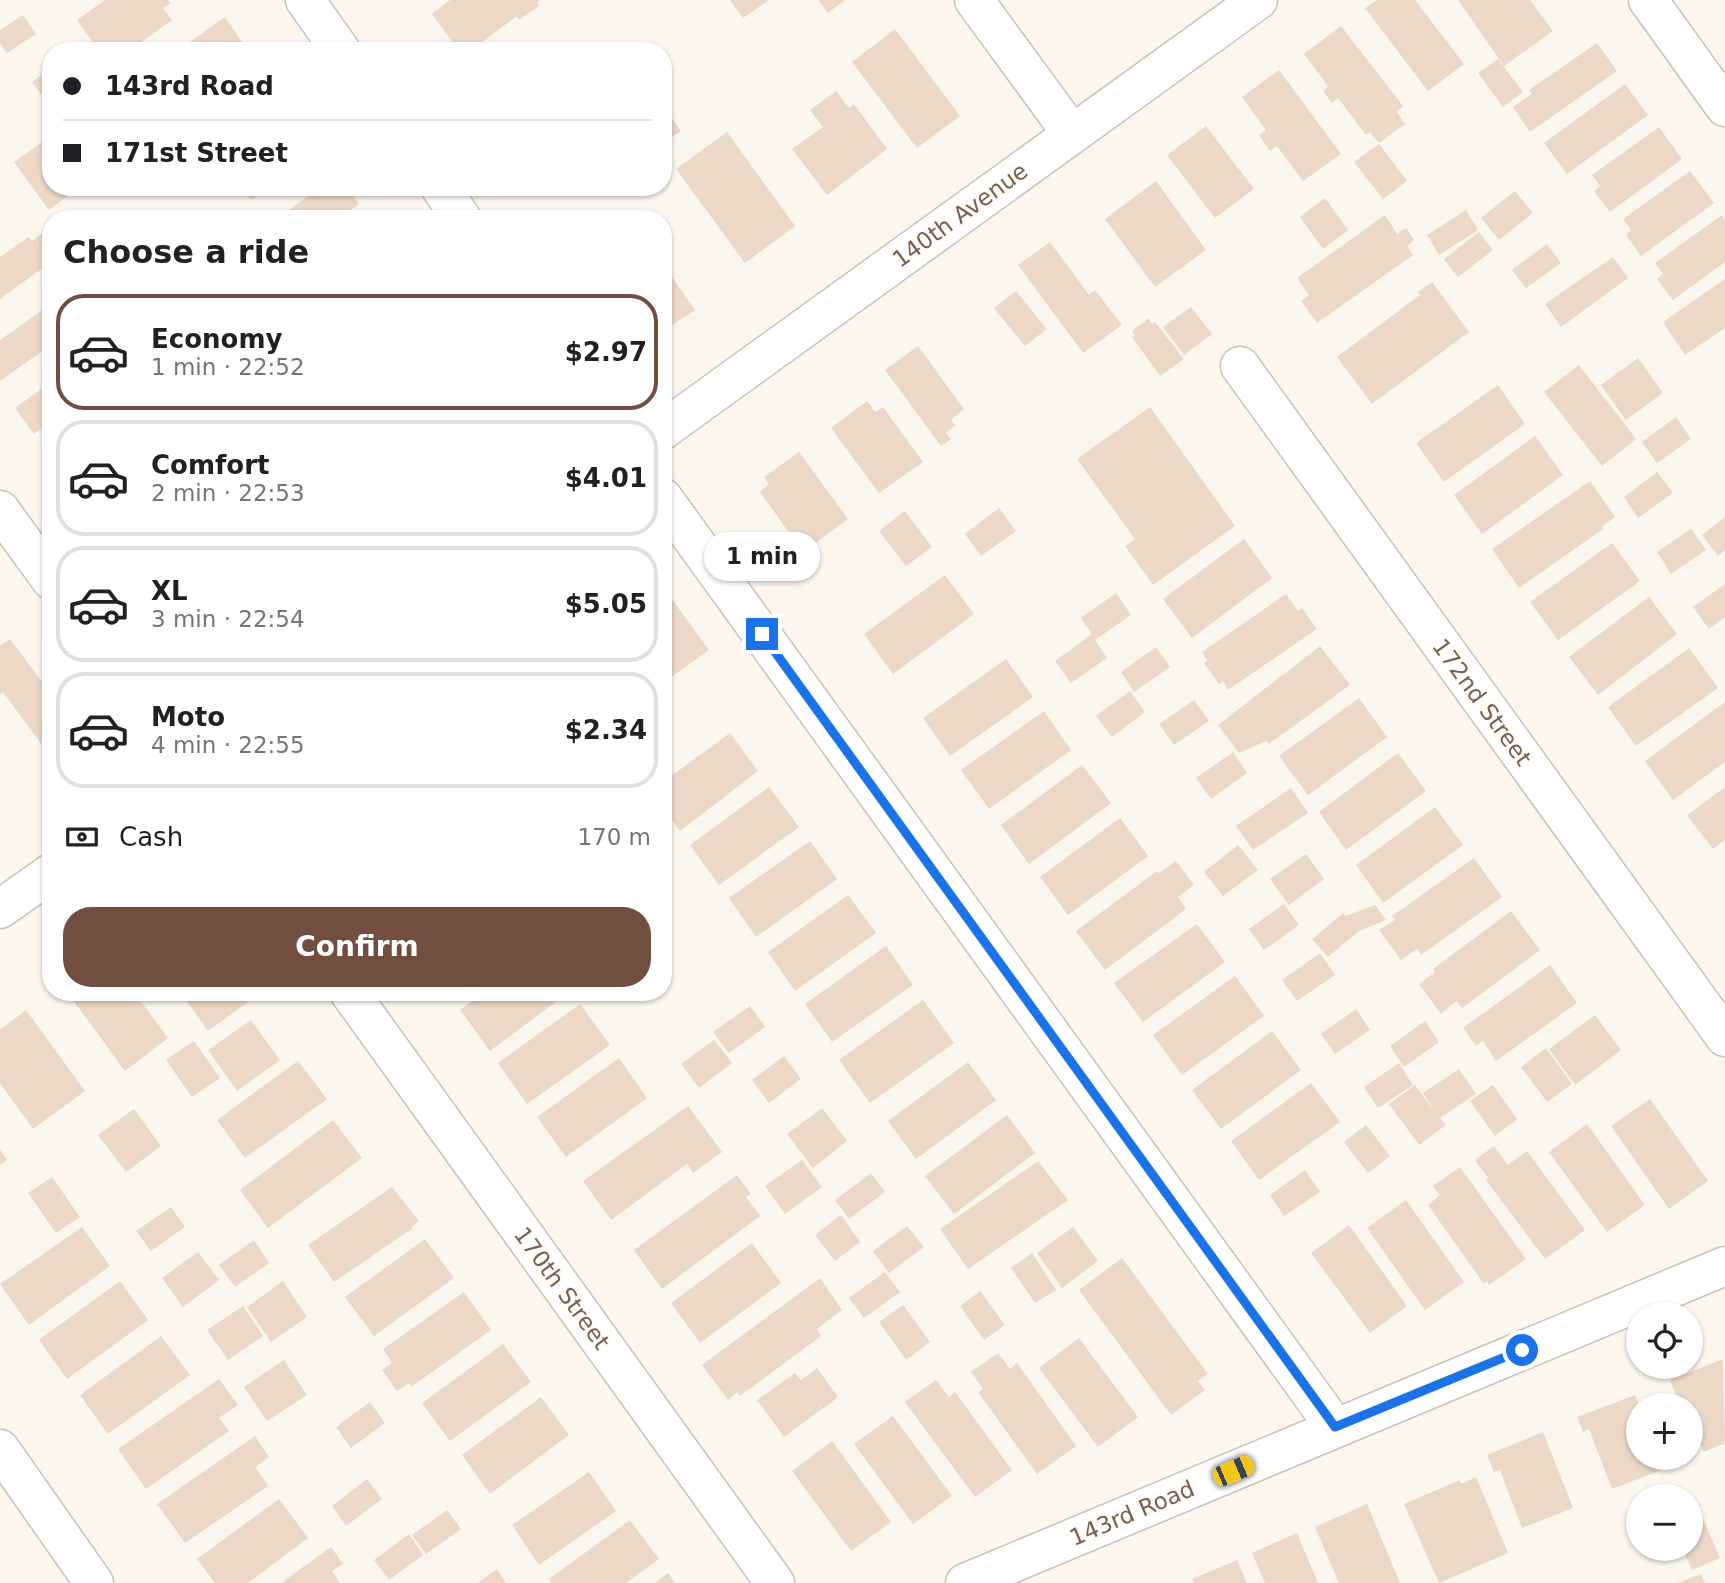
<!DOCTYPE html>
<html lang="en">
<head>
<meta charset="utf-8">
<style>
  :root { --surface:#fff; --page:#f2f2f2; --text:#202124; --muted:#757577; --line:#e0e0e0; --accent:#714e40 }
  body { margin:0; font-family:"DejaVu Sans",sans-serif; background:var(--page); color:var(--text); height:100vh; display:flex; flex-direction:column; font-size:26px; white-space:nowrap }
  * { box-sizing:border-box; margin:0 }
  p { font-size:23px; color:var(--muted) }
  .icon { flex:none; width:38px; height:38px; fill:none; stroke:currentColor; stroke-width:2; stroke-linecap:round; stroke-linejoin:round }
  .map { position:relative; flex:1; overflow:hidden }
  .panel { position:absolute; left:42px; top:210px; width:630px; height:791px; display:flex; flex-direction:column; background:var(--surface); border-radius:28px; box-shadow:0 2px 5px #0004 }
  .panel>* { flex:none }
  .top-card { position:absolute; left:42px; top:42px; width:630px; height:154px; border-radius:28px; box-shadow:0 2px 5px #0004; display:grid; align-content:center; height:154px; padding:0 21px; background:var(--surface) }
  .controls { position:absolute; left:1626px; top:1302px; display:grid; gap:14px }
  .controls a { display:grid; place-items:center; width:77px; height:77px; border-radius:50%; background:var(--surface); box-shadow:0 2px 5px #0004; font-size:35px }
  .end { position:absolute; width:32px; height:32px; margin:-16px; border:9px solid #1a73e8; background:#fff; box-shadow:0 0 0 4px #fff }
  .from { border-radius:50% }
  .bubble { position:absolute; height:49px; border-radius:24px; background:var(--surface); box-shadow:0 2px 5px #0004; font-size:23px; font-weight:600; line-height:49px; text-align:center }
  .car { position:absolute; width:21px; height:42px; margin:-21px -10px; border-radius:9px; box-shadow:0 0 5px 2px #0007; background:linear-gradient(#f5c518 24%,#345 0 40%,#f5c518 0 76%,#345 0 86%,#f5c518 0) }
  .top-card b { display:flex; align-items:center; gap:24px; height:66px; font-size:26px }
  .top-card b+b { border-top:2px solid var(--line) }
  .top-card i { width:18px; height:18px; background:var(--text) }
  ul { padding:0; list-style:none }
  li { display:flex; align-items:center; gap:21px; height:116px; margin:0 14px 10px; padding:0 7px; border:4px solid var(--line); border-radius:28px }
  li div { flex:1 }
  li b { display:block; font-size:26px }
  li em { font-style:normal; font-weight:600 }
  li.on { border-color:var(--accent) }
  li>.icon { width:63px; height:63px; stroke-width:1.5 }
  h2 { padding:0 21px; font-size:32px; line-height:84px }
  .pay { display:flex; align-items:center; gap:18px; height:77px; padding:0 21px; font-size:26px }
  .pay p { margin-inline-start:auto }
  .button { display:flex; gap:14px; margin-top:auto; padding:14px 21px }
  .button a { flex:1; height:80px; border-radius:28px; background:var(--accent); color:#fff; font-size:28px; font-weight:600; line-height:80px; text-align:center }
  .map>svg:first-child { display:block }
</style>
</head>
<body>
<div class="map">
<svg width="1725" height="1583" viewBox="0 0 1725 1583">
  <rect width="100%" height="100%" fill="#fbf7ee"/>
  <path fill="#ebd8c7" d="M 105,0 L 168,0 L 171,3 L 163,8 L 172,20 L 129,51 L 99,51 L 77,20 Z
    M 450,0 L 540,0 L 537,3 L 539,6 L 519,20 L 517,16 L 470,51 L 459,51 L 432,14 Z
    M 730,0 L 769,0 L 743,18 Z
    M 818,0 L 845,0 L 828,13 Z
    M 1377,0 L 1415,0 L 1464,64 L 1428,91 L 1365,8 Z
    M 1458,0 L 1530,0 L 1553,31 L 1504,66 Z
    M 23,15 L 36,34 L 7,53 L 0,43 L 0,30 Z
    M 225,17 L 244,45 L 236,51 L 177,51 Z
    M 1341,26 L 1403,106 L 1397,112 L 1405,124 L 1379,143 L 1370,132 L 1366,135 L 1338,98 L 1332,103 L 1323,91 L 1328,86 L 1304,54 Z
    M 895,29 L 960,116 L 917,148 L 852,62 Z
    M 1597,43 L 1617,71 L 1530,132 L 1513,107 L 1532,94 L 1529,90 Z
    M 1498,59 L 1523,92 L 1503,107 L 1478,73 Z
    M 51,68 L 51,107 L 32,82 Z
    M 1279,70 L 1341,154 L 1303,181 L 1277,146 L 1270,151 L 1259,135 L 1266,130 L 1242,97 Z
    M 1625,84 L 1648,115 L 1567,174 L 1544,143 Z
    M 836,91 L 849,108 L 854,104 L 887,149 L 827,195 L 792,149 L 823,127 L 810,110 Z
    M 663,106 L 681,131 L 663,143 Z
    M 1206,126 L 1254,189 L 1215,218 L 1167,155 Z
    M 1659,127 L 1682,159 L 1610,212 L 1594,191 L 1600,186 L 1592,175 Z
    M 727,132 L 795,226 L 745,263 L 676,169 Z
    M 51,136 L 51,187 L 80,187 L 49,210 L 14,162 Z
    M 1379,144 L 1407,181 L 1383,199 L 1354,162 Z
    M 1690,171 L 1714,203 L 1641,256 L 1626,235 L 1631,230 L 1623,219 Z
    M 1156,181 L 1206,250 L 1155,287 L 1105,219 Z
    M 242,187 L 269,187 L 251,200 Z
    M 320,187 L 347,187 L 359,204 L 339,219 L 277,219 Z
    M 1515,191 L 1533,213 L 1499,240 L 1481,218 Z
    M 1325,198 L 1348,230 L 1323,249 L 1300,217 Z
    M 1466,210 L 1478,230 L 1439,255 L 1427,235 Z
    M 1385,215 L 1397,234 L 1406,228 L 1414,240 L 1407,246 L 1413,255 L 1317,323 L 1301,301 L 1309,295 L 1297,278 Z
    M 1722,215 L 1725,220 L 1725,262 L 1673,300 L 1657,279 L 1663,274 L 1655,263 Z
    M 1479,232 L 1493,250 L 1458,277 L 1444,259 Z
    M 41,234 L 51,247 L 51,262 L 0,299 L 0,257 L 29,237 L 32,241 Z
    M 663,239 L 671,250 L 663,255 Z
    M 1050,242 L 1089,295 L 1095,290 L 1122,325 L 1083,353 L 1018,265 Z
    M 1547,244 L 1561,263 L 1526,288 L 1512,270 Z
    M 1613,257 L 1628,278 L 1561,327 L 1545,304 Z
    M 663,264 L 695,310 L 663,331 Z
    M 1725,279 L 1725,328 L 1685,355 L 1663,322 Z
    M 1432,282 L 1469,332 L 1372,404 L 1337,357 L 1420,295 L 1418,292 Z
    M 1016,291 L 1047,329 L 1025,346 L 994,308 Z
    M 51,304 L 51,345 L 0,381 L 0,340 Z
    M 1191,307 L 1212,334 L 1184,355 L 1163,327 Z
    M 1149,318 L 1152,324 L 1155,322 L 1184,359 L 1160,376 L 1132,337 L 1135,336 L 1132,331 Z
    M 918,346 L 964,409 L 951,420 L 955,425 L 946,433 L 951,439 L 941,446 L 885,370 Z
    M 1638,358 L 1663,393 L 1626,420 L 1601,385 Z
    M 1579,365 L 1636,439 L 1602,466 L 1544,392 Z
    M 51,382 L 51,421 L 34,434 L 15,408 Z
    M 1498,385 L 1525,424 L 1444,482 L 1416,443 Z
    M 867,401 L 875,412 L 883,407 L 923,462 L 879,493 L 831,428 Z
    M 1150,407 L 1235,526 L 1153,585 L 1125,546 L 1135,539 L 1077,459 Z
    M 1676,417 L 1691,439 L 1657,463 L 1642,442 Z
    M 1535,436 L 1563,475 L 1482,534 L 1454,495 Z
    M 799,452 L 848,519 L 803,552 L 760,492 L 769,484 L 764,477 Z
    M 1657,472 L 1673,493 L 1638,518 L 1624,497 Z
    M 1590,481 L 1615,517 L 1602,526 L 1603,529 L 1519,588 L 1492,549 Z
    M 999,508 L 1016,531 L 981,556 L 965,534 Z
    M 905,511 L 932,547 L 906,566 L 879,531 Z
    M 1725,517 L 1725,550 L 1718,556 L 1702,535 Z
    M 1691,529 L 1706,550 L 1671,574 L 1657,552 Z
    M 1244,539 L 1272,578 L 1192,638 L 1163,599 Z
    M 1612,543 L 1640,581 L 1558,640 L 1530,602 Z
    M 945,575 L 974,614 L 893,674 L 864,634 Z
    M 1725,584 L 1725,617 L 1709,629 L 1693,607 Z
    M 663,587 L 709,650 L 663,683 Z
    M 1116,593 L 1131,615 L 1095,640 L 1107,658 L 1071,683 L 1055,661 L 1092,634 L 1081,618 Z
    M 1286,594 L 1298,611 L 1302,608 L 1317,629 L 1228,690 L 1223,681 L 1219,684 L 1204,663 L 1208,661 L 1202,652 Z
    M 1649,597 L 1677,634 L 1598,695 L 1569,657 Z
    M 10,639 L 51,694 L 51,757 L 3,692 L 0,694 L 0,646 Z
    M 1320,646 L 1350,685 L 1269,744 L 1266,741 L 1239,753 L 1218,725 Z
    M 1156,647 L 1170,667 L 1134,692 L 1121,672 Z
    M 1689,648 L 1718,688 L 1636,746 L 1608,707 Z
    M 1006,659 L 1033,697 L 950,756 L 923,718 Z
    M 1130,691 L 1145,712 L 1112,737 L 1096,716 Z
    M 1359,698 L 1387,737 L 1308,795 L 1279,756 Z
    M 1194,700 L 1209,721 L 1174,745 L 1159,724 Z
    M 1725,702 L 1725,762 L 1673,800 L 1645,761 Z
    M 1044,711 L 1071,750 L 989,809 L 961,770 Z
    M 730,733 L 758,771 L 680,831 L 663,808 L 663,782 Z
    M 1233,752 L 1247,773 L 1211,799 L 1196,778 Z
    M 1398,753 L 1426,791 L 1346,850 L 1319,812 Z
    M 1082,765 L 1111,803 L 1029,864 L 1001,825 Z
    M 769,787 L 799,827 L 719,885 L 690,845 Z
    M 1725,787 L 1725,840 L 1713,849 L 1687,815 Z
    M 1291,788 L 1308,813 L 1253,850 L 1236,826 Z
    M 1435,807 L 1463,845 L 1383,903 L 1356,865 Z
    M 1120,818 L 1148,856 L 1068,915 L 1040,877 Z
    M 810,841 L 837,879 L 756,937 L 729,898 Z
    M 1238,845 L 1258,870 L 1223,896 L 1204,872 Z
    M 1306,854 L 1324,879 L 1289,905 L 1270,879 Z
    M 1474,858 L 1502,897 L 1421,955 L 1417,949 L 1401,960 L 1379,930 L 1395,920 L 1392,916 Z
    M 1176,861 L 1194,885 L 1178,897 L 1186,909 L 1105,970 L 1076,931 L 1157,871 L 1159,873 Z
    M 848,895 L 876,933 L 795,991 L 768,952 Z
    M 1284,904 L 1299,925 L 1264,950 L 1249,929 Z
    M 1375,905 L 1386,920 L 1359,931 L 1328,957 L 1312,939 L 1343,913 L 1346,916 Z
    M 1511,911 L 1540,950 L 1462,1008 L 1456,1001 L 1441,1014 L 1419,984 L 1435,972 L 1433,969 Z
    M 1197,924 L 1225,962 L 1143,1022 L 1114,983 Z
    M 886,946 L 913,985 L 832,1042 L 805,1004 Z
    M 1320,953 L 1335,975 L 1297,1001 L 1282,980 Z
    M 1550,965 L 1577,1003 L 1496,1061 L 1483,1041 L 1476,1046 L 1463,1028 Z
    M 1235,976 L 1264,1016 L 1182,1075 L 1153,1035 Z
    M 67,992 L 134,992 L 168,1038 L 125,1071 Z
    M 180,992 L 252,992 L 255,997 L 208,1031 Z
    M 484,992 L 569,992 L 490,1051 L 460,1010 Z
    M 923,1000 L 954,1043 L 870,1103 L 839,1060 Z
    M 580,1004 L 610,1045 L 527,1104 L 498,1063 Z
    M 750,1006 L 765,1027 L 729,1053 L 713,1032 Z
    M 1356,1009 L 1370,1030 L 1335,1054 L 1321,1034 Z
    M 26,1010 L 85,1091 L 33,1129 L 0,1083 L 0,1030 Z
    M 1595,1015 L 1621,1050 L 1575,1085 L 1549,1049 Z
    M 251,1020 L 280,1060 L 237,1091 L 208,1050 Z
    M 1425,1021 L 1439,1042 L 1404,1067 L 1390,1046 Z
    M 1272,1031 L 1301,1070 L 1221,1129 L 1192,1090 Z
    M 714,1040 L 732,1063 L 699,1088 L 681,1064 Z
    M 194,1041 L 220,1078 L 192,1097 L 166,1060 Z
    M 1546,1048 L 1572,1084 L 1547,1102 L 1521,1067 Z
    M 784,1056 L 801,1079 L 769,1103 L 752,1080 Z
    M 619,1058 L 647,1098 L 566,1157 L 537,1117 Z
    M 298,1061 L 327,1099 L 245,1158 L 217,1120 Z
    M 968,1062 L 996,1100 L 916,1159 L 888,1121 Z
    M 1399,1063 L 1413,1085 L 1378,1108 L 1364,1087 Z
    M 1459,1069 L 1476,1094 L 1440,1118 L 1446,1125 L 1419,1145 L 1389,1104 L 1415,1085 L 1434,1111 L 1423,1093 Z
    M 1311,1083 L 1340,1122 L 1259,1180 L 1231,1141 Z
    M 1493,1085 L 1517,1119 L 1495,1136 L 1470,1101 Z
    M 1650,1099 L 1708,1181 L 1669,1209 L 1611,1126 Z
    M 688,1106 L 722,1152 L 693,1173 L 687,1164 L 611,1220 L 583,1181 Z
    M 822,1108 L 847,1141 L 813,1168 L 787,1134 Z
    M 134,1109 L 161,1146 L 126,1172 L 98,1135 Z
    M 1007,1115 L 1035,1153 L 954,1214 L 925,1176 Z
    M 333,1120 L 362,1158 L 268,1228 L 240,1190 Z
    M 1587,1124 L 1645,1205 L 1607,1232 L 1549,1152 Z
    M 1366,1125 L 1390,1156 L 1368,1173 L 1344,1142 Z
    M 1494,1146 L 1508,1165 L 1527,1151 L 1585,1230 L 1545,1259 L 1486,1180 L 1488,1178 L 1475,1160 Z
    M 0,1149 L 7,1160 L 0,1165 Z
    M 802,1160 L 822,1187 L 785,1214 L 765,1186 Z
    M 1038,1161 L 1068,1200 L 968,1269 L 940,1229 Z
    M 1460,1167 L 1526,1259 L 1489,1285 L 1487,1281 L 1484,1284 L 1428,1205 L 1440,1195 L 1433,1186 Z
    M 1305,1170 L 1320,1192 L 1284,1216 L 1270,1195 Z
    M 871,1173 L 885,1192 L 849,1219 L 835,1200 Z
    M 737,1175 L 751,1194 L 746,1197 L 760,1216 L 662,1289 L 634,1250 Z
    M 52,1177 L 80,1217 L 56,1233 L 28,1193 Z
    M 392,1187 L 419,1221 L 411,1227 L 413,1228 L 334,1282 L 308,1245 Z
    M 1406,1200 L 1464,1282 L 1425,1310 L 1367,1228 Z
    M 171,1207 L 185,1227 L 151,1251 L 136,1231 Z
    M 841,1215 L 860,1242 L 835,1261 L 815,1235 Z
    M 1349,1225 L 1407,1306 L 1370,1333 L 1311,1253 Z
    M 907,1226 L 924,1247 L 889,1273 L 873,1251 Z
    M 82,1227 L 110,1266 L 29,1325 L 0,1284 Z
    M 1073,1227 L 1098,1261 L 1062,1288 L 1037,1253 Z
    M 425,1239 L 454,1278 L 374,1336 L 345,1297 Z
    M 254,1240 L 269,1263 L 235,1287 L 219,1265 Z
    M 752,1243 L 781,1283 L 700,1343 L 671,1303 Z
    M 198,1252 L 219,1280 L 183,1307 L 162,1278 Z
    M 1032,1253 L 1056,1290 L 1035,1303 L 1011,1268 Z
    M 1122,1258 L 1208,1374 L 1198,1381 L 1205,1390 L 1171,1415 L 1079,1290 Z
    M 885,1272 L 900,1292 L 864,1318 L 849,1298 Z
    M 820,1278 L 842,1310 L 817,1329 L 821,1336 L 740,1396 L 737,1392 L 728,1400 L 702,1365 Z
    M 120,1281 L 148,1320 L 67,1379 L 39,1340 Z
    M 283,1281 L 307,1317 L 271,1342 L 247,1307 Z
    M 980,1291 L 1005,1325 L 984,1340 L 960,1306 Z
    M 464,1292 L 491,1330 L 411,1387 L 409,1383 L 397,1391 L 382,1370 L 392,1363 L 383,1349 Z
    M 903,1305 L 930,1342 L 906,1360 L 879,1322 Z
    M 243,1306 L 263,1336 L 228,1360 L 207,1330 Z
    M 161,1336 L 190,1375 L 108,1434 L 80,1395 Z
    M 1079,1338 L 1138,1417 L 1098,1447 L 1039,1368 Z
    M 503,1344 L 531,1382 L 450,1441 L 422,1403 Z
    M 998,1353 L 1010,1369 L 1017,1363 L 1076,1446 L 1037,1474 L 978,1392 L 983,1389 L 971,1372 Z
    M 1723,1359 L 1725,1443 L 1704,1452 L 1690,1424 L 1690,1405 L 1680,1405 L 1670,1380 Z
    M 284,1360 L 307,1395 L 267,1421 L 244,1387 Z
    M 817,1368 L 838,1397 L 823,1409 L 815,1399 L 822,1409 L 784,1437 L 757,1400 L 795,1373 L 801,1380 Z
    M 219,1379 L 238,1405 L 219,1418 L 229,1431 L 146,1489 L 118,1449 Z
    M 936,1380 L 949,1397 L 955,1392 L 1012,1470 L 975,1497 L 905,1402 Z
    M 1635,1395 L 1639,1405 L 1638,1458 L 1660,1458 L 1664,1469 L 1612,1489 L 1589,1429 L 1583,1432 L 1577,1417 Z
    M 541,1397 L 569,1435 L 490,1494 L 462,1455 Z
    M 370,1402 L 385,1423 L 351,1448 L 336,1427 Z
    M 893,1416 L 952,1496 L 913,1524 L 854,1444 Z
    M 1543,1432 L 1573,1508 L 1522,1528 L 1500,1470 L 1494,1472 L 1487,1455 Z
    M 255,1436 L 269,1457 L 255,1467 L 268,1486 L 185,1543 L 157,1504 Z
    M 832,1441 L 891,1522 L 851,1551 L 792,1471 Z
    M 589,1472 L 616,1511 L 539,1565 L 512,1525 Z
    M 1476,1477 L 1508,1553 L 1439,1583 L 1404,1504 L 1460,1480 L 1461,1484 Z
    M 367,1479 L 382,1499 L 346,1526 L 332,1506 Z
    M 279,1499 L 308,1538 L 248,1583 L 215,1583 L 197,1559 Z
    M 1367,1504 L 1400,1583 L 1339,1583 L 1315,1527 Z
    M 447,1510 L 461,1529 L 426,1554 L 412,1535 Z
    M 1701,1514 L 1720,1558 L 1692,1570 L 1683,1549 L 1690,1549 L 1690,1518 Z
    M 630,1520 L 659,1559 L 626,1583 L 551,1583 L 549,1579 Z
    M 1297,1533 L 1318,1583 L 1265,1583 L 1252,1553 Z
    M 409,1534 L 423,1555 L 389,1580 L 374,1560 Z
    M 331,1547 L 343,1564 L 332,1571 L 340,1583 L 281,1583 Z
    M 1237,1560 L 1247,1583 L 1194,1583 L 1192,1579 Z
    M 497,1569 L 506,1583 L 478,1583 Z
    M 668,1573 L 675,1583 L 655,1583 Z
    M 1701,1574 L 1705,1583 L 1678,1583 Z"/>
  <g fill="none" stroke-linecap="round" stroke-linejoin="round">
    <defs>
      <path id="minor" d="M 305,0 L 341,51
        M 974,0 L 1072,134
        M 1648,0 L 1725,107
        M 440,187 L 462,219
        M 1240,366 L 1725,1037
        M 663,430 L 1258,0
        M 663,498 L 1335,1427
        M 0,510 L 51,580
        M 0,909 L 51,873
        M 349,992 L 775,1583
        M 0,1449 L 94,1583
        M 965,1583 L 1725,1266"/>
    </defs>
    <use href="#minor" stroke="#cdc0b4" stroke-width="41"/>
    <use href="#minor" stroke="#fff" stroke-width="38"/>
  </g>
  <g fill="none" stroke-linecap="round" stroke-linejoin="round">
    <path stroke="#1a73e8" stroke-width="9" d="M 762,634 L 1335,1427 L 1522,1350"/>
  </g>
  <g text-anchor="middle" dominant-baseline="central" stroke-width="5" stroke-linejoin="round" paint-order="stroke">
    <g font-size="23" fill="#746152" stroke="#fefbf4">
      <text transform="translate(960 215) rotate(-36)">140th Avenue</text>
      <text transform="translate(1482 702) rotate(54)">172nd Street</text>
      <text transform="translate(562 1288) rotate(54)">170th Street</text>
      <text transform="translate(1132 1513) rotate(-23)">143rd Road</text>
    </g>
  </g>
</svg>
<div class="controls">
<a><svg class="icon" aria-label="locate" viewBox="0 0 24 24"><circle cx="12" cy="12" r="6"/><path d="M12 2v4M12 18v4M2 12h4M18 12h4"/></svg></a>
<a>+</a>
<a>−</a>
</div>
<i class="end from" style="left:1522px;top:1350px"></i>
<i class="end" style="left:762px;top:634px"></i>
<div class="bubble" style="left:704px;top:532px;width:116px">1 min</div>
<i class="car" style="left:1233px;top:1471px;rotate:67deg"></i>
<div class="top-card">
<b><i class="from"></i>143rd Road</b>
<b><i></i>171st Street</b>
</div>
<section class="panel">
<h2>Choose a ride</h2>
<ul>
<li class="on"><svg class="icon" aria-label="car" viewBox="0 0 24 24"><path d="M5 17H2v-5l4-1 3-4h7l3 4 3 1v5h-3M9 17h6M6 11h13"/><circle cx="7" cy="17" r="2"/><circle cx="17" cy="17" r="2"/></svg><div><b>Economy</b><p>1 min · 22:52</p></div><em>$2.97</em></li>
<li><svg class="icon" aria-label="car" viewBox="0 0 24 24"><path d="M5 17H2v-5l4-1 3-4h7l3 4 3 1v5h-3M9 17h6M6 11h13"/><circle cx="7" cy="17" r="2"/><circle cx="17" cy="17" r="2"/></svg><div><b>Comfort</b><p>2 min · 22:53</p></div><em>$4.01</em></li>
<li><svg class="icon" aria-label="car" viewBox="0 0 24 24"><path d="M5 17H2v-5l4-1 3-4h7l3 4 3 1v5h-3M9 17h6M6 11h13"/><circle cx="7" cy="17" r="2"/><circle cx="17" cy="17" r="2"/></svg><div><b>XL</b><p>3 min · 22:54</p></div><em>$5.05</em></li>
<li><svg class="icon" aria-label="car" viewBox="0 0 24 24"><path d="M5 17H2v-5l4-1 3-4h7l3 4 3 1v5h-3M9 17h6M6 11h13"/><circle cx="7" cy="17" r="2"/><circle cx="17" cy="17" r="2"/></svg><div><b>Moto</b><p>4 min · 22:55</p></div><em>$2.34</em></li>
</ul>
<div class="pay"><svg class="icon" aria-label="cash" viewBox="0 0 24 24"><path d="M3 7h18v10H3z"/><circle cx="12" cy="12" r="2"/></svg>Cash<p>170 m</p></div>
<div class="button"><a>Confirm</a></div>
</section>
</div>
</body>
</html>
